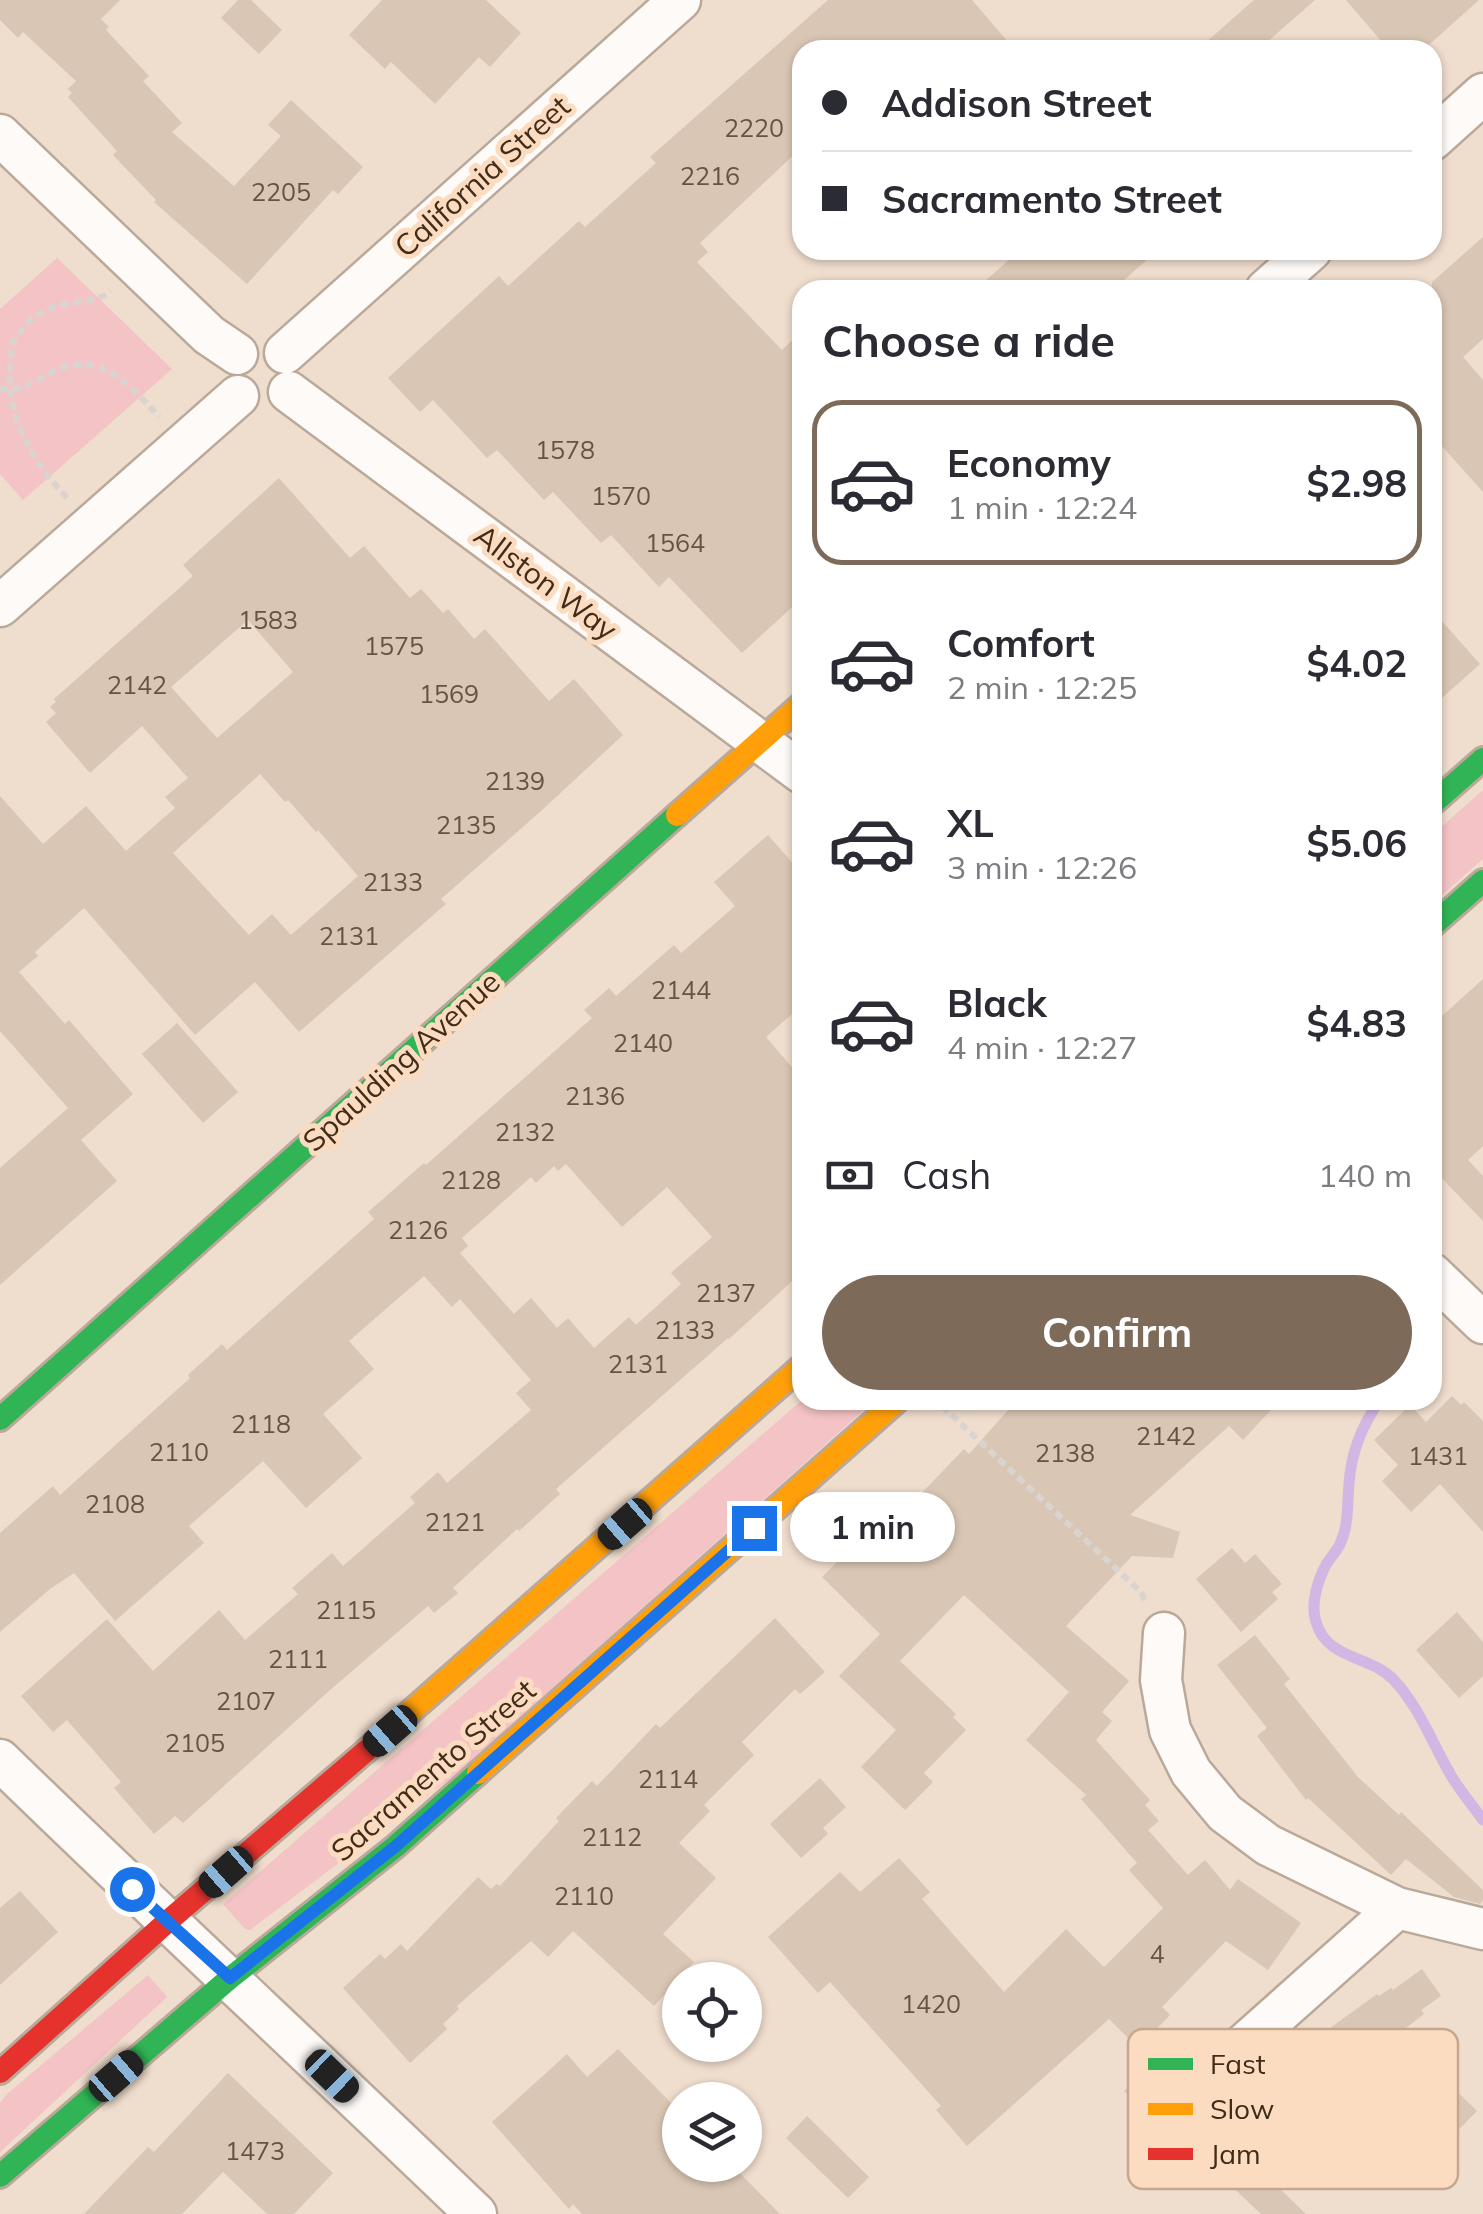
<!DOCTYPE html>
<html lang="en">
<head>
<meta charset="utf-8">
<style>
  :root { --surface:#fff; --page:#f2f2f3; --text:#2b2b33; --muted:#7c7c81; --line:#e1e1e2; --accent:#7d6a58 }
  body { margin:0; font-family:Mulish,sans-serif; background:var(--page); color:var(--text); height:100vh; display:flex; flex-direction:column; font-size:38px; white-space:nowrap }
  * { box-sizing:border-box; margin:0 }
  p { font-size:32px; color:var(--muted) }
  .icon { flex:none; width:55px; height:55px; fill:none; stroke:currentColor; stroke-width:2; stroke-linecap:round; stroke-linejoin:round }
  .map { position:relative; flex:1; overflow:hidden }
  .sheet { position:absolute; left:792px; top:280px; width:650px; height:1130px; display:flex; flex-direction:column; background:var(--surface); border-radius:30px; box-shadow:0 2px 8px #0004 }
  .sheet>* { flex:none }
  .top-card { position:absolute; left:792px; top:40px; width:650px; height:220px; border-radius:30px; box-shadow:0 2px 8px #0004; display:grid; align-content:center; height:220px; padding:0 30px; background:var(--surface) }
  .tools { position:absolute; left:662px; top:1962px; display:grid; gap:20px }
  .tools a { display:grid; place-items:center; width:100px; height:100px; border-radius:50%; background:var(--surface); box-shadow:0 2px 8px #0004; font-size:50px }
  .end { position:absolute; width:45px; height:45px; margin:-22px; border:12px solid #1a73e8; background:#fff; box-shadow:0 0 0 5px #fff }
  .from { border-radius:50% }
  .bubble { position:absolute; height:70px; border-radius:35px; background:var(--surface); box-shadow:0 2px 8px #0004; font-size:32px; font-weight:700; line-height:70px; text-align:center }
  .car { position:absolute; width:30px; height:60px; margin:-30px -15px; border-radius:12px; box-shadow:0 0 8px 2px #0007; background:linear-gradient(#222 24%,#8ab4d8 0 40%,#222 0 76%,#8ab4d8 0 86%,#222 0) }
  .top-card b { display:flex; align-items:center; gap:35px; height:95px; font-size:38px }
  .top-card b+b { border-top:2px solid var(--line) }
  .top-card i { width:25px; height:25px; background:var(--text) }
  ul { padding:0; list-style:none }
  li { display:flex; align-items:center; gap:30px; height:165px; margin:0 20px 15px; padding:0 10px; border:5px solid transparent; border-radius:30px }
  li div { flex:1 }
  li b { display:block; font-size:38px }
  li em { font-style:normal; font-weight:700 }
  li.on { border-color:var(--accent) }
  li>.icon { width:90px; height:90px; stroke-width:1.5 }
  h2 { padding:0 30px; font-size:45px; line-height:120px }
  .pay { display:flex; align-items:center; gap:25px; height:110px; padding:0 30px; font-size:38px }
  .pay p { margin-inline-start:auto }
  .action { display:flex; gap:20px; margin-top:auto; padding:20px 30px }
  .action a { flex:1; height:115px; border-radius:60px; background:var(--accent); color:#fff; font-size:40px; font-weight:700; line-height:115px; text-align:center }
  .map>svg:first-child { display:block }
</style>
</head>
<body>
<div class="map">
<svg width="1483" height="2214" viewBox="0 0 1483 2214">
  <rect width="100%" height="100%" fill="#efddcd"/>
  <path fill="#f3c3c5" d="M 57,258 L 172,369 L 23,500 L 0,474 L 0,309 Z
    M 1483,790 L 1483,859 L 1432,904 L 1432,835 Z
    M 802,1400 L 875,1400 L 455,1775 L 250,1930 L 245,1929 L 223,1904 Z
    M 148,1975 L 167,1997 L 0,2152 L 0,2103 L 7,2094 Z"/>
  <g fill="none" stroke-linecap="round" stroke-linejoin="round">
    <path stroke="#d2b6e3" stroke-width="11" d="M 1380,1400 C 1362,1425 1351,1453 1349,1484 C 1347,1505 1349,1525 1340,1544 C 1337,1551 1331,1557 1327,1563 C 1318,1579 1310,1604 1316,1622 C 1327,1660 1369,1655 1393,1679 C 1419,1706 1433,1745 1452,1777 C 1461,1792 1473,1806 1483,1820"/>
  </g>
  <path fill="#dac6b4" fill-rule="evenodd" d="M 0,0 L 120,0 L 101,19 L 109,27 L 106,30 L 149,76 L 143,81 L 182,123 L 172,132 L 234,186 L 281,136 L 268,125 L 291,100 L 363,167 L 338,194 L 333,190 L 247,284 L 154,202 L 156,200 L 113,155 L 117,151 L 68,97 L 72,93 L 68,89 L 76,81 L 23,32 L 18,38 L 0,20 Z
    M 238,0 L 251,0 L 282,30 L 259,54 L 221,18 Z
    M 382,0 L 486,0 L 521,33 L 490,67 L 479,57 L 435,104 L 391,62 L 385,69 L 349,35 Z
    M 828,0 L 972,0 L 1015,50 L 802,50 L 802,147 L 700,243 L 708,252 L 697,262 L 782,350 L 802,331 L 802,598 L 742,653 L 669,577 L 659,587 L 611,535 L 601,543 L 553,492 L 544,500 L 497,450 L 487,458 L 433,400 L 420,412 L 388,378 L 499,276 L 508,286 L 579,221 L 585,227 L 656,163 L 650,157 Z
    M 1254,0 L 1315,0 L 1258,50 L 1197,50 Z
    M 1346,0 L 1479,0 L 1423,50 L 1389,50 Z
    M 1483,237 L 1483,339 L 1463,357 L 1483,380 L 1483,492 L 1432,435 L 1432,282 Z
    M 1020,250 L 1158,250 L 1113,290 L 975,290 Z
    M 279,478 L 350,558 L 364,546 L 410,598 L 421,589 L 443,613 L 448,609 L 474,639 L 485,629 L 549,701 L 574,679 L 623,735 L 541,811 L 441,899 L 446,904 L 299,1032 L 255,982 L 195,1035 L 84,908 L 35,952 L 38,956 L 19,972 L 65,1024 L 69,1020 L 133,1094 L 81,1140 L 117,1181 L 0,1285 L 0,1168 L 68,1108 L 0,1031 L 0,796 L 43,844 L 86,806 L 126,851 L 175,808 L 165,797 L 188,778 L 142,726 L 90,773 L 46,722 L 56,713 L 50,707 L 56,702 L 54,699 L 193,576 L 183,565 ZM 248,620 L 293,672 L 217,738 L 171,687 ZM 260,774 L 285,802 L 288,800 L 316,832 L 318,830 L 358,876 L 291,935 L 272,914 L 249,935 L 173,853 Z
    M 1432,610 L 1480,664 L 1432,707 Z
    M 768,835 L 802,874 L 802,1005 L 766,1037 L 802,1079 L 802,1272 L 729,1339 L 728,1338 L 556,1489 L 560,1494 L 519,1531 L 517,1529 L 453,1588 L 458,1593 L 434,1613 L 428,1606 L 330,1690 L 183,1823 L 175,1816 L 154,1834 L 114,1788 L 121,1782 L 67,1720 L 53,1732 L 21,1696 L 107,1619 L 153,1671 L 219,1610 L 245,1640 L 298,1594 L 292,1588 L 332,1553 L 343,1566 L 415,1503 L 410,1497 L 438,1472 L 447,1483 L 531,1410 L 516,1393 L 531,1380 L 460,1299 L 452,1307 L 424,1276 L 349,1341 L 374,1369 L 323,1414 L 362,1458 L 306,1508 L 263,1461 L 189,1526 L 204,1543 L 115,1621 L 74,1573 L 50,1589 L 0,1632 L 0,1533 L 53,1486 L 60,1495 L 190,1378 L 188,1375 L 222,1344 L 227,1350 L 374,1219 L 368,1212 L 424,1163 L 426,1165 L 592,1018 L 584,1010 L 609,988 L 616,996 L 674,945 L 681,953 L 735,906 L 714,882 ZM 566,1164 L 622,1227 L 667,1187 L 712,1237 L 671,1273 L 681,1284 L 636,1325 L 629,1317 L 594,1348 L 568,1318 L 557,1328 L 531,1298 L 514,1314 L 460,1253 L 468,1246 L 462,1238 L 531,1177 L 536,1183 L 554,1166 L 558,1171 Z
    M 1483,979 L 1483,1146 L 1468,1160 L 1483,1176 L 1483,1221 L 1432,1168 L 1432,1025 Z
    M 177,1023 L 238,1092 L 203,1123 L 142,1054 Z
    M 1452,1396 L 1461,1405 L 1464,1402 L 1483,1421 L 1483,1532 L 1440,1484 L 1411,1512 L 1382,1481 L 1398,1465 L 1374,1440 L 1410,1405 L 1426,1422 Z
    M 1017,1400 L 1280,1400 L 1243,1440 L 1229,1426 L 1130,1515 L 1180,1532 L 1173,1558 L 1132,1556 L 1066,1626 L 1129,1681 L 1102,1712 L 1112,1721 L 1096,1740 L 1150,1800 L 1145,1805 L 1159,1821 L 1148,1830 L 1188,1875 L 1205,1860 L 1230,1890 L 1238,1879 L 1301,1923 L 1268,1970 L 1226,1941 L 1162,2007 L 1170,2015 L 1138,2048 L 1109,2019 L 967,2146 L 936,2110 L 941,2106 L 830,1982 L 818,1993 L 768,1937 L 840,1872 L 860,1892 L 899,1858 L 930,1892 L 922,1899 L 1004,1992 L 1066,1929 L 1104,1967 L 1163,1908 L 1129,1870 L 1137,1863 L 1081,1799 L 1086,1795 L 1026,1740 L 1069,1692 L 964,1595 L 900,1661 L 956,1714 L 953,1717 L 966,1730 L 924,1773 L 933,1782 L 905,1810 L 861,1767 L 896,1730 L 839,1676 L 880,1634 L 822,1577 L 855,1544 L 864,1553 L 964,1449 L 969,1454 Z
    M 1232,1548 L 1245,1563 L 1255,1554 L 1282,1584 L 1272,1592 L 1278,1599 L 1241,1632 L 1196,1579 Z
    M 1457,1612 L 1483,1642 L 1483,1676 L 1459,1698 L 1416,1650 Z
    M 775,1618 L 825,1672 L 800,1694 L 795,1689 L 742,1742 L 754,1755 L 704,1805 L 710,1811 L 679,1843 L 716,1878 L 663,1934 L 694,1962 L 654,2006 L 573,1931 L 548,1957 L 531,1941 L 457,2006 L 459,2009 L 443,2024 L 447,2029 L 410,2063 L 343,1988 L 380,1954 L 385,1959 L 401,1944 L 407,1951 L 478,1877 L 491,1889 L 497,1884 L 500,1886 L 559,1821 L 556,1818 L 592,1781 L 597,1786 L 656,1724 L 660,1728 Z
    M 1255,1635 L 1290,1679 L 1284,1684 L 1358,1777 L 1399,1815 L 1401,1812 L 1483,1890 L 1483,1900 L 1480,1904 L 1454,1897 L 1406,1859 L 1391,1875 L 1308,1798 L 1306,1800 L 1257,1736 L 1267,1728 L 1217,1665 Z
    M 820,1778 L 846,1807 L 823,1828 L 828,1834 L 801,1858 L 770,1824 Z
    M 20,1891 L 58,1932 L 0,1985 L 0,1908 Z
    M 1422,1969 L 1441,1996 L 1421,2010 L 1424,2014 L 1398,2034 L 1477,2111 L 1428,2161 L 1395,2129 L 1332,2176 L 1288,2116 L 1311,2099 L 1297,2080 L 1328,2057 L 1317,2043 L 1328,2035 L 1326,2031 L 1377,1994 L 1379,1996 L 1391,1988 L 1393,1990 Z
    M 618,2049 L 680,2112 L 680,2165 L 732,2165 L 780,2214 L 582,2214 L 573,2204 L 569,2209 L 492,2122 L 567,2054 L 587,2077 Z
    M 1150,2064 L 1204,2116 L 1177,2144 L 1124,2091 Z
    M 228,2073 L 333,2173 L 294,2214 L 267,2214 L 223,2172 L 182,2214 L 84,2214 L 148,2147 L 154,2152 Z
    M 807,2116 L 869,2177 L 848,2198 L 786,2138 Z
    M 1248,2158 L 1306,2214 L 1261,2214 L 1226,2181 Z"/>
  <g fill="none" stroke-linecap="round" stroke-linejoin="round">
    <defs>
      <path id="street" d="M 0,135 L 209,335 L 237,354
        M 1432,140 L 1483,94
        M 1266,290 L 1311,250
        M 285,353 L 680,0
        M 289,392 L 802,773
        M 0,606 L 238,396
        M 1432,1274 L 1483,1323
        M 1164,1633 L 1161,1680 L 1170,1730 L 1191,1772 L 1225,1813 L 1268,1845 L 1397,1908 L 1483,1929
        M 0,1760 C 157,1913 318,2062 476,2214
        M 1231,2056 L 1397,1908"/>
      <path id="fast" d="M 1432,804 L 1483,759
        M 1432,926 L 1483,881
        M 0,1419 L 677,815
        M 0,2176 L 230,1978 L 396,1846 L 478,1773"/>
      <path id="slow" d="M 677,815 L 802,704
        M 366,1751 L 802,1366
        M 478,1773 L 898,1400"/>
      <path id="jam" d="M 0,2072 L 167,1922 L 366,1751"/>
    </defs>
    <use href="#street" stroke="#baa999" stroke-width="45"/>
    <use href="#fast" stroke="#baa999" stroke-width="28"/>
    <use href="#slow" stroke="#baa999" stroke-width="28"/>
    <use href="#jam" stroke="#baa999" stroke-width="28"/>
    <path stroke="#dad4d0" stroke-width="6" stroke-dasharray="8 5" stroke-linecap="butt" d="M 0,388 C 16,392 31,384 45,376 C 96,346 127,381 159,417
      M 67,498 C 26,454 0,406 13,343 C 21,330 31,317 46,310 C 66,300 97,304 111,291
      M 942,1406 L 1140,1591 L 1146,1602"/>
    <use href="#street" stroke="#fdfaf8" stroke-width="40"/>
    <use href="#fast" stroke="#30b455" stroke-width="22"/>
    <use href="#slow" stroke="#ff9f0a" stroke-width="22"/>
    <use href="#jam" stroke="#e5322d" stroke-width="22"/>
  </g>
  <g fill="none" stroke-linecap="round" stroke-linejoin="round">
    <path stroke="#1a73e8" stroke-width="12" d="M 132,1889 L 230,1978 L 396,1846 L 754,1528"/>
  </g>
  <g text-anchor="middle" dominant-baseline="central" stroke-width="10" stroke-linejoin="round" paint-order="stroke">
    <g font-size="25" fill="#675340">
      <text x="754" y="127">2220</text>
      <text x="710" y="175">2216</text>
      <text x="281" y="191">2205</text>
      <text x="565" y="449">1578</text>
      <text x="621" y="495">1570</text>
      <text x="675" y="542">1564</text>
      <text x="268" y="619">1583</text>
      <text x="394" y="645">1575</text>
      <text x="137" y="684">2142</text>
      <text x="449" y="693">1569</text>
      <text x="515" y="780">2139</text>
      <text x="466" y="824">2135</text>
      <text x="393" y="881">2133</text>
      <text x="349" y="935">2131</text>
      <text x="681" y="989">2144</text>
      <text x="643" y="1042">2140</text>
      <text x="595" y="1095">2136</text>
      <text x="525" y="1131">2132</text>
      <text x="471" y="1179">2128</text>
      <text x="418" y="1229">2126</text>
      <text x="726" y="1292">2137</text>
      <text x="685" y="1329">2133</text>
      <text x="638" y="1363">2131</text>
      <text x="261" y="1423">2118</text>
      <text x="1166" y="1435">2142</text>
      <text x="179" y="1451">2110</text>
      <text x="1065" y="1452">2138</text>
      <text x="1438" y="1455">1431</text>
      <text x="115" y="1503">2108</text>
      <text x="455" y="1521">2121</text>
      <text x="346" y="1609">2115</text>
      <text x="298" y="1658">2111</text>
      <text x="246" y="1700">2107</text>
      <text x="195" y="1742">2105</text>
      <text x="668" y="1778">2114</text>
      <text x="612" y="1836">2112</text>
      <text x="584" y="1895">2110</text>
      <text x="1157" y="1953">4</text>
      <text x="931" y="2003">1420</text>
      <text x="255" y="2150">1473</text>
    </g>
    <g font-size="30" fill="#402c19" stroke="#fcdcc0">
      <text transform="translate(482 176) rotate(-42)">California Street</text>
      <text transform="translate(546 582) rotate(37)">Allston Way</text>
      <text transform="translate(401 1061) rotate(-42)">Spaulding Avenue</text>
      <text transform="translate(433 1770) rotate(-41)">Sacramento Street</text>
    </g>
  </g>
  <rect x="1128" y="2029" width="330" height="160" rx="15" fill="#fcdcc0" stroke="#c4a78e" stroke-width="2.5"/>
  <rect x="1148" y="2058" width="45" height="12" fill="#30b455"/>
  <rect x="1148" y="2103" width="45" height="12" fill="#ff9f0a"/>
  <rect x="1148" y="2148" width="45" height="12" fill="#e5322d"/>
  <g font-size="28" fill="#402c19">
    <text x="1210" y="2074">Fast</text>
    <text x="1210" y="2119">Slow</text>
    <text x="1210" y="2164">Jam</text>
  </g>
</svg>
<div class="tools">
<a><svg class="icon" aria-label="locate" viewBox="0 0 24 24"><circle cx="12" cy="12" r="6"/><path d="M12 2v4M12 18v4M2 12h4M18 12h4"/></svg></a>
<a><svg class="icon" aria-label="layers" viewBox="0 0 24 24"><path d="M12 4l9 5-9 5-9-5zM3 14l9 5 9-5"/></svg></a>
</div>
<i class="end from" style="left:132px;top:1889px"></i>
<i class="end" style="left:754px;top:1528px"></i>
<div class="bubble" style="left:790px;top:1492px;width:165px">1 min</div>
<i class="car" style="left:625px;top:1524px;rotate:229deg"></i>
<i class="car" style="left:390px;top:1731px;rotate:229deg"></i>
<i class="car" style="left:226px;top:1872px;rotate:229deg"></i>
<i class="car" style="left:116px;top:2076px;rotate:49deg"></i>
<i class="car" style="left:332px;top:2076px;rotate:134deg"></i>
<div class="top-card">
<b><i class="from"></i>Addison Street</b>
<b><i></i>Sacramento Street</b>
</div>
<section class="sheet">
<h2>Choose a ride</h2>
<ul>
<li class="on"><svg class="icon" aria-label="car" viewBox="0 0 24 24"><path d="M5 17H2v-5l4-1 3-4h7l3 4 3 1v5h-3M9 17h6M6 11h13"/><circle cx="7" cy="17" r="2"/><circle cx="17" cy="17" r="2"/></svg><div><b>Economy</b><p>1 min · 12:24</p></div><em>$2.98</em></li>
<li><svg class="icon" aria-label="car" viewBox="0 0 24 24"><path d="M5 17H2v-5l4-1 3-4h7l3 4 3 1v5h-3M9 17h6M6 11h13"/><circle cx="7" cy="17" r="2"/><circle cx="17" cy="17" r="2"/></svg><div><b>Comfort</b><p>2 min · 12:25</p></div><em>$4.02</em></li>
<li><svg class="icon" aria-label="car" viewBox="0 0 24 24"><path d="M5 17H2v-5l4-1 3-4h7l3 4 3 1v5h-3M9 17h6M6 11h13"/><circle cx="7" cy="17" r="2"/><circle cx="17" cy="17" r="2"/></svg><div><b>XL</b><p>3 min · 12:26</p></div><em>$5.06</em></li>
<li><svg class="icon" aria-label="car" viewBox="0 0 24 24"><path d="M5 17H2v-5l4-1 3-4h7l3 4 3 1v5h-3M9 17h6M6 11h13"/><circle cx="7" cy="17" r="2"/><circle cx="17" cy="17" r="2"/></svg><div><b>Black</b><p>4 min · 12:27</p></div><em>$4.83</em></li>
</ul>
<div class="pay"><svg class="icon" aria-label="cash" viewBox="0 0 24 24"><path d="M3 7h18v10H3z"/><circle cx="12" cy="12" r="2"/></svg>Cash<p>140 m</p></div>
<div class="action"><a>Confirm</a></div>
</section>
</div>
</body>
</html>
